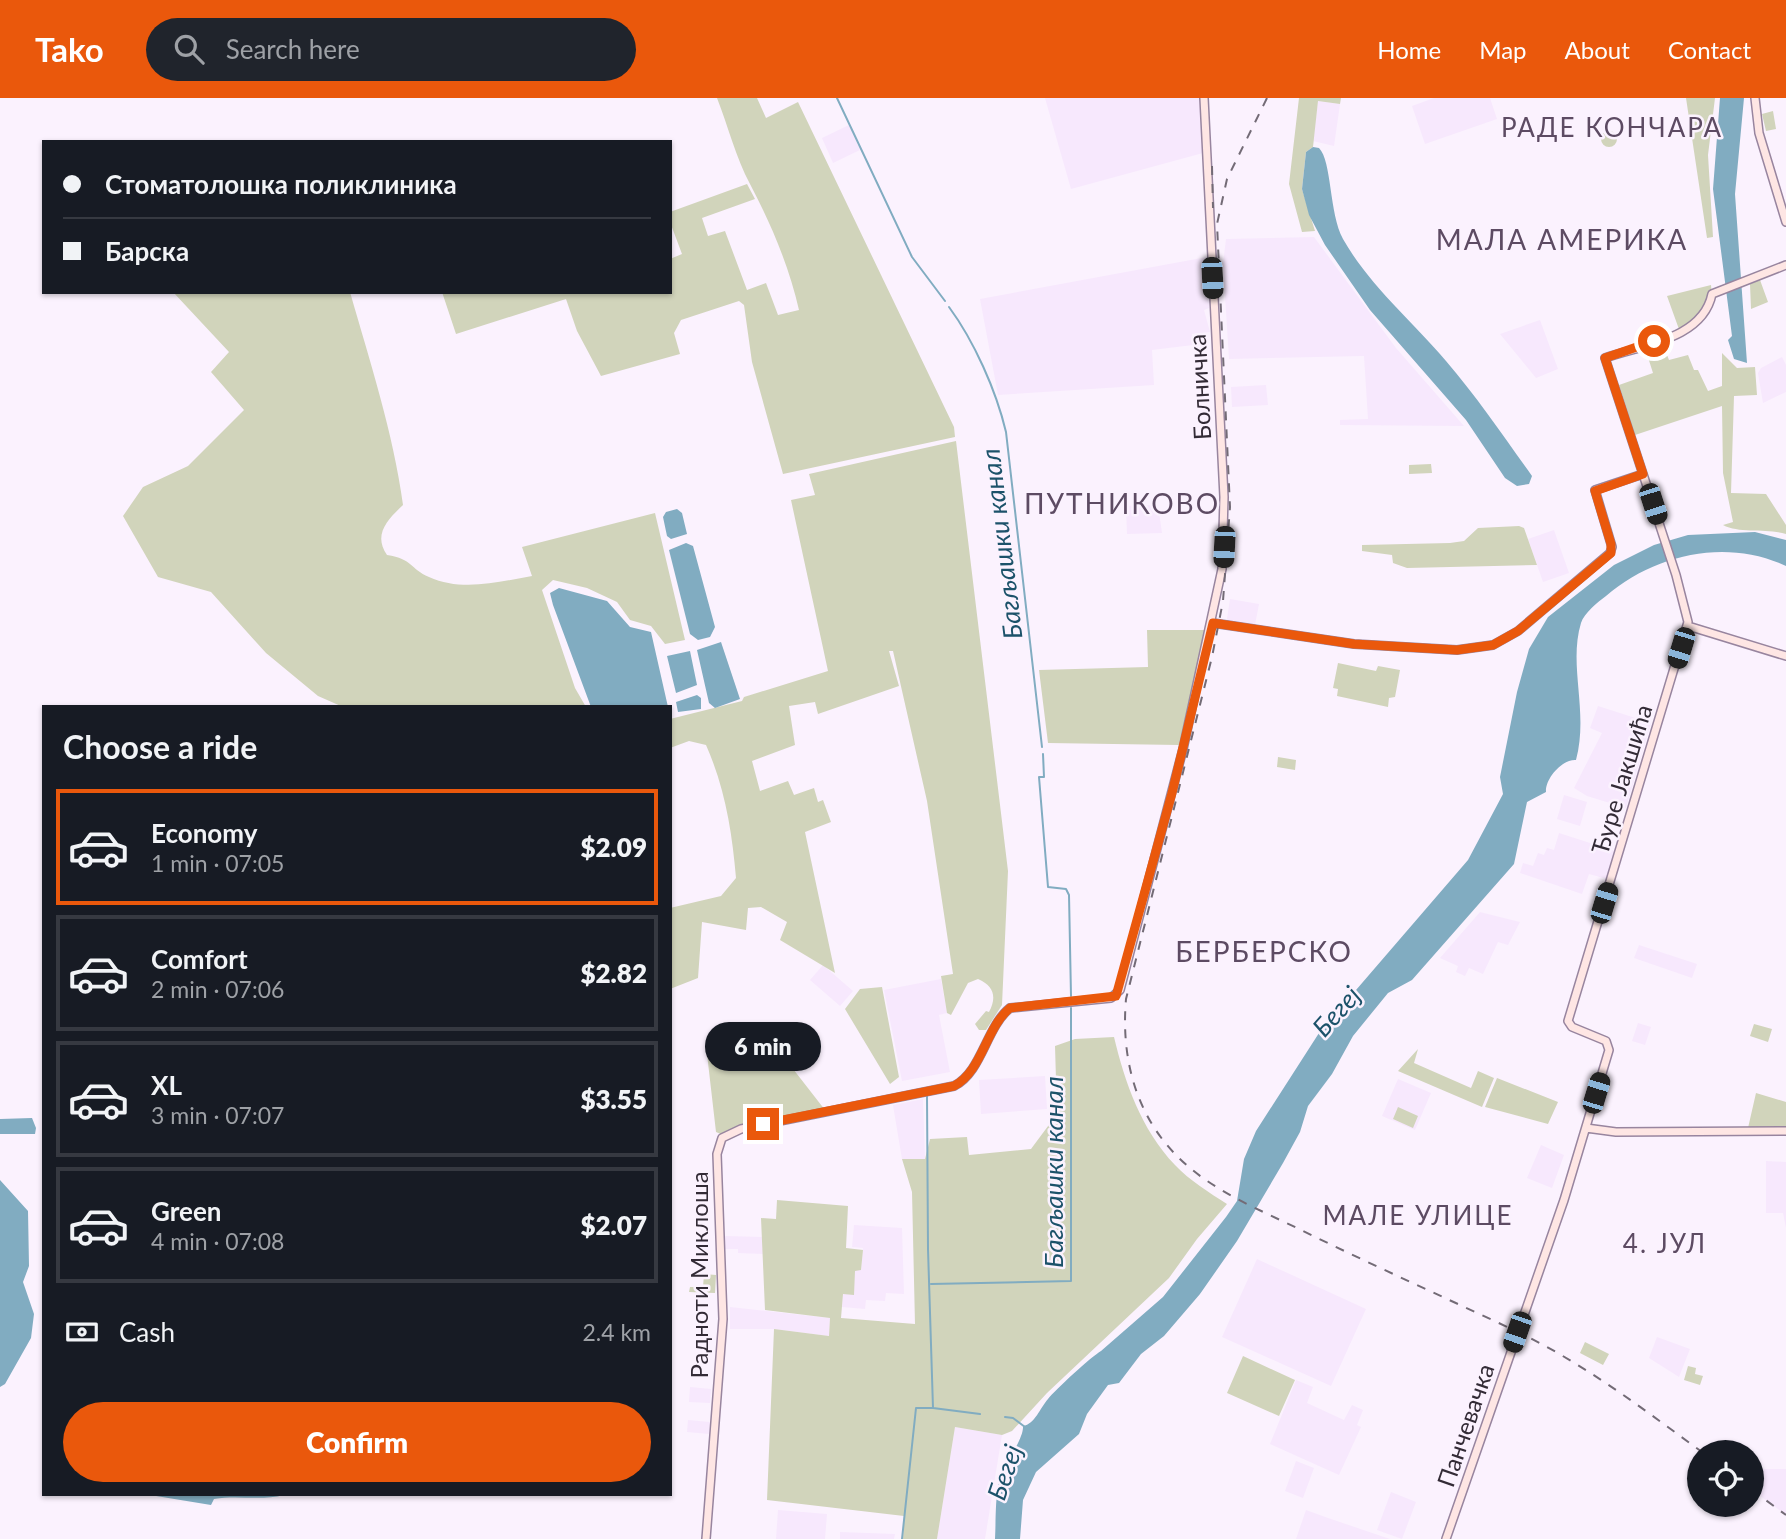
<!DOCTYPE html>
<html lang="en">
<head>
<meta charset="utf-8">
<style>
  :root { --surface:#171b24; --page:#20242c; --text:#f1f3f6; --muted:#9ea1a6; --line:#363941; --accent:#ea580c }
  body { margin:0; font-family:Lato,sans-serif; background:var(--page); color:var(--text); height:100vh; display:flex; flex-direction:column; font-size:26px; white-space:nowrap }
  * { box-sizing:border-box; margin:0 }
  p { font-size:23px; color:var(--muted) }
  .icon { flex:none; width:38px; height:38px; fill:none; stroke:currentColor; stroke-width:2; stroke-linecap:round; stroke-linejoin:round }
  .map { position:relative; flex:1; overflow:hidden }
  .side { position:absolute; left:42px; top:607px; width:630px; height:791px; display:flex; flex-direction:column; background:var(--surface); border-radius:0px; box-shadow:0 2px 5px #0004 }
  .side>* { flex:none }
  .banner { position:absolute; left:42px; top:42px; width:630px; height:154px; border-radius:0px; box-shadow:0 2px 5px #0004; display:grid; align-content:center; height:154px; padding:0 21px; background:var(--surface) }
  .buttons { position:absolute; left:1687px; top:1342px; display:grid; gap:14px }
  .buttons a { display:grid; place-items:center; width:77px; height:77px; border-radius:50%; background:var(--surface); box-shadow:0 2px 5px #0004; font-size:35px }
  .end { position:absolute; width:32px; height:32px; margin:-16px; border:9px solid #ea580c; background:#fff; box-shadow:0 0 0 4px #fff }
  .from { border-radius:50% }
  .bubble { position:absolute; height:49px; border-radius:24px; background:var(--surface); box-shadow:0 2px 5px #0004; font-size:23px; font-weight:800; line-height:49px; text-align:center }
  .car { position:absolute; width:21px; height:42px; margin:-21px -10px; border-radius:9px; box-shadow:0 0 5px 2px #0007; background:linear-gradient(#222 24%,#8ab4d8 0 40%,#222 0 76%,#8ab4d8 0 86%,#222 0) }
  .banner b { display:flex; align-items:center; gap:24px; height:66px; font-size:26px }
  .banner b+b { border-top:2px solid var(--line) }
  .banner i { width:18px; height:18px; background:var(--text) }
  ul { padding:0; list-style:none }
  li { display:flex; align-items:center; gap:21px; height:116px; margin:0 14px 10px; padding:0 7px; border:4px solid var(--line); border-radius:0px }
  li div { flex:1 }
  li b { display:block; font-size:26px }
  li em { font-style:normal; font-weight:800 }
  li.current { border-color:var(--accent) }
  li>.icon { width:63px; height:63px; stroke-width:1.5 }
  h2 { padding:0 21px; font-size:32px; line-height:84px }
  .pay { display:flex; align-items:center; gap:18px; height:77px; padding:0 21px; font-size:26px }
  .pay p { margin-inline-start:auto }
  .button { display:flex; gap:14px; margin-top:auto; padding:14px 21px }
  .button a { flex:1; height:80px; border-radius:42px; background:var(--accent); color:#fff; font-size:28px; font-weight:800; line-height:80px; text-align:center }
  header { display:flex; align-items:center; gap:42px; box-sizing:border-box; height:98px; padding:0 35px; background:var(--accent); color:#fff }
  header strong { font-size:33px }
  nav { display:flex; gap:38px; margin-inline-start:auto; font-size:24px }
  .search { width:490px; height:63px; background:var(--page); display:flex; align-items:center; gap:18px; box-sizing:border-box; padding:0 24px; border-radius:38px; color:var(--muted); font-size:26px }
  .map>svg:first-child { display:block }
</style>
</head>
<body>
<header>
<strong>Tako</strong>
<div class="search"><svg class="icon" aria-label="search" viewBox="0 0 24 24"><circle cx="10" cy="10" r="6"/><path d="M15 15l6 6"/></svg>Search here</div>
<nav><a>Home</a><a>Map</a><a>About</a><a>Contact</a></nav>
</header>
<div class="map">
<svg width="1786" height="1441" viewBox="0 0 1786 1441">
  <rect width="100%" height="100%" fill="#fbf2fe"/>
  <path fill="#f7e8fd" d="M 1045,0 L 1200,0 L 1203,55 L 1071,91 Z
    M 1434,0 L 1490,0 L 1497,21 L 1425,46 L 1412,8 Z
    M 1318,3 L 1340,6 L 1334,48 L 1313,43 Z
    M 849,27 L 860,52 L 833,65 L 822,40 Z
    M 1314,139 L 1396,250 L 1464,328 L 1340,327 L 1340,322 L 1368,321 L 1364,258 L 1229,261 L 1223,166 L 1226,141 Z
    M 1207,159 L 1209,210 L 1204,212 L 1210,234 L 1192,236 L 1193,247 L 1152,252 L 1154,287 L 998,297 L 980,201 Z
    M 1540,222 L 1558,271 L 1536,280 L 1500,236 Z
    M 1782,259 L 1786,267 L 1786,294 L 1763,305 L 1758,275 L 1761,270 Z
    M 1266,287 L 1268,307 L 1232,309 L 1231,289 Z
    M 1158,407 L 1162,435 L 1127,436 L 1126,408 Z
    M 1554,432 L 1569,475 L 1543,484 L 1528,441 Z
    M 1230,501 L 1259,506 L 1254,532 L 1226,527 Z
    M 1598,608 L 1651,625 L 1626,710 L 1587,698 L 1574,690 L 1602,635 L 1590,630 Z
    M 1564,697 L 1587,704 L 1580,728 L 1557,721 Z
    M 1559,735 L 1615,753 L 1607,781 L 1589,776 L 1582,796 L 1520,775 L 1523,765 L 1533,768 L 1538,755 L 1544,757 L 1547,750 L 1554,752 Z
    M 1480,814 L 1520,824 L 1508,847 L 1498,844 L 1483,876 L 1469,870 L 1465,878 L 1456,874 L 1458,868 L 1440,860 Z
    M 1639,847 L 1697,866 L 1692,880 L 1634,860 Z
    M 823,867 L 853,893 L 840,908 L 810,882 Z
    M 941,881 L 947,915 L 939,917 L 950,974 L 902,983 L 884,892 Z
    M 1638,925 L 1651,929 L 1645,947 L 1632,943 Z
    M 1045,978 L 1047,1011 L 981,1016 L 979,982 Z
    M 1398,981 L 1431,995 L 1415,1032 L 1382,1018 Z
    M 923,1001 L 925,1061 L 902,1061 L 893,1007 Z
    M 1541,1047 L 1564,1057 L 1552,1090 L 1527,1080 Z
    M 1766,1063 L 1786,1064 L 1786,1130 L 1783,1115 L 1766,1115 Z
    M 854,1127 L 902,1130 L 904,1196 L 886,1195 L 885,1203 L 866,1202 L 865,1211 L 842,1209 L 843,1196 L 855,1172 L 861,1172 L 863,1150 L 852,1149 Z
    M 725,1138 L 763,1139 L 763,1156 L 738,1155 L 738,1151 L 725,1151 Z
    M 1257,1161 L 1366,1211 L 1331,1288 L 1222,1239 Z
    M 730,1209 L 830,1220 L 829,1238 L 774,1231 L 730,1231 Z
    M 1657,1239 L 1690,1251 L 1679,1279 L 1649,1260 Z
    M 1296,1282 L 1313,1289 L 1307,1305 L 1344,1322 L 1352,1307 L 1363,1312 L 1357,1327 L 1361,1329 L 1339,1377 L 1270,1346 Z
    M 690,1289 L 711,1291 L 710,1305 L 689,1304 Z
    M 688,1322 L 710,1324 L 709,1336 L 687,1334 Z
    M 955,1329 L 1002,1337 L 985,1441 L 937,1441 Z
    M 1296,1363 L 1314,1370 L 1303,1400 L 1285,1393 Z
    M 1752,1371 L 1786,1371 L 1786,1417 L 1752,1392 Z
    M 1391,1394 L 1416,1404 L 1402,1441 L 1377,1432 Z
    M 778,1412 L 827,1416 L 825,1441 L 776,1441 Z
    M 1306,1412 L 1328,1420 L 1390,1441 L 1296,1441 Z
    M 840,1434 L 895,1436 L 894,1441 L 840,1441 Z"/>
  <path fill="#d1d4bb" d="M 717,0 L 757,0 L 766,20 L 798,4 L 954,329 L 955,339 L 783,376 L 752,264 L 744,207 L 739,203 L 681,222 L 674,235 L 680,256 L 601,278 L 577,233 L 566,201 L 456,236 L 442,194 L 670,194 L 670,161 L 682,156 L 670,124 L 670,114 L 747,86 L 755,101 L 702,120 L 708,138 L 725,133 L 747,192 L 766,185 L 778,217 L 799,212 C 789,168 771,126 750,86 C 736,60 728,28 717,0 Z
    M 1299,0 L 1341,0 L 1340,6 L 1318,3 L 1313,49 L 1306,54 L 1302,91 L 1315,133 L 1302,134 L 1289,86 Z
    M 1686,0 L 1715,0 L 1708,57 L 1713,139 L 1707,140 Z
    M 1773,13 L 1776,31 L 1766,33 L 1762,16 Z
    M1601 41a8 8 0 1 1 16 0a8 8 0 1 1-16 0Z
    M 1760,182 L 1768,204 L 1751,211 L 1750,186 Z
    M 1711,187 C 1714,212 1698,221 1680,234 L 1667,198 Z
    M 173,194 L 350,194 C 370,264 393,334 403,407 C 387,422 373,437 387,457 C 413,461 410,471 429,479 C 462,494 498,484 532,478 L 522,449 L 655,415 L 685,542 L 665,546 L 651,528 L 630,522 L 617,504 L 587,490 L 553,482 L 542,492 L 575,590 L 586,609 L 343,609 L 318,598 L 266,555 L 211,494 L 158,479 L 123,418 L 143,389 L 188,368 L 244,312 L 211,274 L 229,254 Z
    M 1662,244 L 1669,262 L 1688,257 L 1694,272 L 1698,272 L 1708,293 L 1722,288 L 1722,255 L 1737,270 L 1755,269 L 1757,297 L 1734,298 L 1731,395 L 1766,396 L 1786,427 L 1786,436 C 1767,430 1740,436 1723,427 L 1733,424 L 1723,375 L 1722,308 L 1635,337 L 1619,287 L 1653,275 L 1645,250 Z
    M 956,343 L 1008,773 L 1002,907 L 986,932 L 979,932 L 975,926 L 986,913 L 989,914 C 997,899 994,888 978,881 L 968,885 L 951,917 L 947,915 L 941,878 L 953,876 L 927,703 L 893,553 L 889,553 L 899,588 L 818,616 L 815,604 L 789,608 L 795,647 L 752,663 L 760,693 L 788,683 L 794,697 L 814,690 L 818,704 L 823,702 L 831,724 L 805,734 L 835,875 L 780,842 L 787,824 L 761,809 L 748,810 L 746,832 L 702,824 L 698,880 L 670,891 L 670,810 L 721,798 L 736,780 C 732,733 725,690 706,647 L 689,643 L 670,650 L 670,621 L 742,603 L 744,599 L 828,573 L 791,402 L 815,397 L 809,376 Z
    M 1431,366 L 1432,375 L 1409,376 L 1409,367 Z
    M 1519,428 L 1524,430 L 1537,467 L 1407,470 L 1393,465 L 1392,457 L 1362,453 L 1362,447 L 1450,445 L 1464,443 L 1478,430 Z
    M 1147,532 L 1206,532 L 1179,647 L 1048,645 L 1039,572 L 1148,569 Z
    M 1338,565 L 1376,573 L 1378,568 L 1400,572 L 1395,599 L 1389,600 L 1388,609 L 1337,598 L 1338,591 L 1333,590 Z
    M 1278,659 L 1296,662 L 1295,672 L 1277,669 Z
    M 882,889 L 899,979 L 890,986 L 845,911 L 860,891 Z
    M 1754,926 L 1772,931 L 1768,944 L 1750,938 Z
    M 1114,939 C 1125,985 1141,1031 1175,1067 C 1189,1082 1210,1095 1227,1106 L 1197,1141 L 1169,1180 L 1047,1295 L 1012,1333 L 1002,1337 L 955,1329 L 937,1441 L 903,1441 L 904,1418 L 767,1402 L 774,1231 L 829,1238 L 830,1220 L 765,1212 L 761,1120 L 776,1121 L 777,1102 L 848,1108 L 846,1150 L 863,1152 L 861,1172 L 855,1173 L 854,1197 L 843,1196 L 841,1220 L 915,1226 L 912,1094 L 902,1061 L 925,1061 L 930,1041 L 967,1039 L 969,1057 L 1031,1051 L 1057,1016 L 1055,948 L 1075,941 Z
    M 1418,951 L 1414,965 L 1471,990 L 1478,973 L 1494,980 L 1482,1009 L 1398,973 Z
    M 707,956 L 783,958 L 825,1012 L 723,1037 L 716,1034 Z
    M 1497,980 L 1558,1004 L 1548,1026 L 1485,1009 Z
    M 1756,995 L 1786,1004 L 1786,1030 L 1748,1030 Z
    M 1398,1009 L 1418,1018 L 1413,1030 L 1393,1021 Z
    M 704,1176 L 716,1177 L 715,1195 L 689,1194 L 690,1189 L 703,1189 Z
    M 1585,1244 L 1609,1256 L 1603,1267 L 1580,1255 Z
    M 1243,1258 L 1295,1282 L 1279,1318 L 1227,1295 Z
    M 1688,1268 L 1696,1270 L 1695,1276 L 1703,1278 L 1700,1287 L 1684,1282 Z"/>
  <path fill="#81acc1" d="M 1720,0 L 1744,0 L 1735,96 L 1747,265 L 1734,261 L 1728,242 L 1732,238 L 1713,91 Z
    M 1313,49 L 1319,50 C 1332,63 1329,115 1343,141 C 1369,187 1412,223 1446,263 C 1477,299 1504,339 1532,378 L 1529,386 L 1517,388 L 1505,380 L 1466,322 L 1370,212 L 1325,147 L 1309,117 L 1302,91 L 1306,54 Z
    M 677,411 L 682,415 L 687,436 L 671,441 L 667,438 L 663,419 L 666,414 Z
    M 1755,434 L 1786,442 L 1786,468 C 1726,440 1655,456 1606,498 C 1598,504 1584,515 1581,525 C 1568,568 1589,613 1576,662 C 1562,661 1545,681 1546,694 L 1527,704 L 1514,766 L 1412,882 L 1388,895 L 1353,938 L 1332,976 L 1308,1008 L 1300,1034 L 1283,1065 L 1237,1143 L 1200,1196 L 1164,1238 L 1141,1256 L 1119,1285 L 1108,1287 L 1087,1316 L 1079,1336 L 1036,1374 L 1023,1402 L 1020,1441 L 995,1441 C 996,1422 995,1402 999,1384 C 1004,1366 1024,1341 1023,1328 C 1035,1326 1040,1310 1048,1301 C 1055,1292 1092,1258 1101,1253 L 1163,1199 L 1226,1119 L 1237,1103 L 1244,1061 L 1256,1033 L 1319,935 L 1468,762 L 1503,696 L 1500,679 L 1517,594 L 1529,551 L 1548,519 L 1614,467 L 1654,447 L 1688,437 Z
    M 686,445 L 693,448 L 715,529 L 710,539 L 698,542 L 690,536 L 669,452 Z
    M 559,490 L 607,503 L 630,529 L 651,534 L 668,609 L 591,609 L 553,507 L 550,495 Z
    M 721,544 L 740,601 L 715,610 L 709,605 L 697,552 Z
    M 690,553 L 697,587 L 676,595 L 667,558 Z
    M 697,597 L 701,600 L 701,611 L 678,614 L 676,604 Z
    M 32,1020 L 36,1030 L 35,1036 L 0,1036 L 0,1021 Z
    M 0,1082 L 28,1113 L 29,1168 L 23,1184 L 34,1216 L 31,1240 L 5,1286 L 0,1289 Z
    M 150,1397 L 284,1397 C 261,1403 238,1397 214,1401 L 211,1407 Z"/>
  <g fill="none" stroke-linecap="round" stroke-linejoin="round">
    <path stroke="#81acc1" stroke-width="2" d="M 837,0 L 912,159 L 945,203
      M 949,209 C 974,243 996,292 1006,334 L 1042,649
      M 1043,656 L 1044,679 L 1039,679 L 1048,789 L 1066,791 L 1069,797 L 1071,898
      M 927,998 L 928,1151 L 933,1310 L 980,1316
      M 931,1186 L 1071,1183 L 1071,910
      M 1005,1319 L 1013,1320 L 1025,1329
      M 902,1441 L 916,1310 L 932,1310"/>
    <defs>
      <path id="secondary" d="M 1755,0 L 1759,35 L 1786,124
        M 1213,525 L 1354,546 L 1457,552 L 1493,547 L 1518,533 L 1610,455 L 1612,449 L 1595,392 L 1643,376
        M 1688,528 L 1786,558
        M 1586,1030 L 1616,1034 L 1786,1033
        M 706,1441 L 723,1221 L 717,1056 L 722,1040 L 741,1031 L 954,988 C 982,974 986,929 1010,910 L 1111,900 L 1120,892 L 1183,651 L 1222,471 L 1224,399 L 1204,0
        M 1446,1441 L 1564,1102 L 1609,952 L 1606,943 L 1572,929 L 1568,923 L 1688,524 L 1676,477 L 1605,260 C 1642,247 1703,241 1712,196 L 1786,167"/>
    </defs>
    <use href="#secondary" stroke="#98859f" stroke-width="10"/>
    <use href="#secondary" stroke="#fee6e4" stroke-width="7"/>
    <path stroke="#736b76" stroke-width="2" stroke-dasharray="9 9" stroke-linecap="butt" d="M 1267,0 L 1227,81 L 1217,126 L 1230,409 L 1223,503 L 1212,559 L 1126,901 C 1121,959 1135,1015 1176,1057 C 1210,1092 1256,1110 1299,1131 C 1372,1167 1446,1200 1520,1235 C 1586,1267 1643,1311 1702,1354
      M 1212,68 L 1213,110
      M 1752,1392 L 1786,1417"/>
  </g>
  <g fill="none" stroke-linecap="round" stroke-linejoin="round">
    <path stroke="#ea580c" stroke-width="9" d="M 763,1026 L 954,988 C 982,974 986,929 1010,910 L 1116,898 L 1172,695 L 1213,525 L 1354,546 L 1457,552 L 1493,547 L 1518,533 L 1611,455 L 1611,446 L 1595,393 L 1643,376 L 1605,260 L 1654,243"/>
  </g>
  <g text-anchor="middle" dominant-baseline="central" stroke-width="5" stroke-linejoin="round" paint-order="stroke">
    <g font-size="24" fill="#332b36" stroke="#fbf2fe">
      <text transform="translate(1199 289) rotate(-93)">Болничка</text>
      <text transform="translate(1621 681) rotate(-73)">Ђуре Јакшића</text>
      <text transform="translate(698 1177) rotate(-90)">Радноти Миклоша</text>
      <text transform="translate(1465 1327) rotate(-71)">Панчевачка</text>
    </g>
    <g font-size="26" letter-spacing="2" fill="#5d4b63" stroke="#fbf2fe">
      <text x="1612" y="29">РАДЕ КОНЧАРА</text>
      <text x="1418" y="1117">МАЛЕ УЛИЦЕ</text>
      <text x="1665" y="1145">4. ЈУЛ</text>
    </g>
    <g font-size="26" font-style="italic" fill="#1c526a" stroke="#fbf2fe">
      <text transform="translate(1001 446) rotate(-97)">Багљашки канал</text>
      <text transform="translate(1336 913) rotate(-48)">Бегеј</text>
      <text transform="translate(1053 1074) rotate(-90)">Багљашки канал</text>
      <text transform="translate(1004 1374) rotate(-71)">Бегеј</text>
    </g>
    <g font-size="28" letter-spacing="2" fill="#5d4b63" stroke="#fbf2fe">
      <text x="1562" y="141">МАЛА АМЕРИКА</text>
      <text x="1122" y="405">ПУТНИКОВО</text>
      <text x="1264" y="853">БЕРБЕРСКО</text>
    </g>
  </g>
</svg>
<div class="buttons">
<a><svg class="icon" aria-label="locate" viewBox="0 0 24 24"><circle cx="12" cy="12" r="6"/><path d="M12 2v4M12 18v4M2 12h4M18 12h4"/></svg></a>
</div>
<i class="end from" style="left:1654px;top:243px"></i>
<i class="end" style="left:763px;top:1026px"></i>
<div class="bubble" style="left:705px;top:924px;width:116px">6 min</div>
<i class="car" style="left:1212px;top:180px;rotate:177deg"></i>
<i class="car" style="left:1653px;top:406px;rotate:162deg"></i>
<i class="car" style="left:1224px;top:449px;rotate:183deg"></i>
<i class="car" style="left:1681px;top:550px;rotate:197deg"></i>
<i class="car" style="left:1604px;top:805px;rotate:17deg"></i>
<i class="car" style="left:1596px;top:995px;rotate:17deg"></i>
<i class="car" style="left:1517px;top:1234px;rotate:199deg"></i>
<div class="banner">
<b><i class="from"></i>Стоматолошка поликлиника</b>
<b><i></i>Барска</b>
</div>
<section class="side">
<h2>Choose a ride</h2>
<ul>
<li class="current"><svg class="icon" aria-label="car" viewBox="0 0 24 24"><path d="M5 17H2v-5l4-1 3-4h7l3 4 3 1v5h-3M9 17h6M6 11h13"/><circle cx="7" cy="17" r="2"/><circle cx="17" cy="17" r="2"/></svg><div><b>Economy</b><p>1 min · 07:05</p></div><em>$2.09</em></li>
<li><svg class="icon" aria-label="car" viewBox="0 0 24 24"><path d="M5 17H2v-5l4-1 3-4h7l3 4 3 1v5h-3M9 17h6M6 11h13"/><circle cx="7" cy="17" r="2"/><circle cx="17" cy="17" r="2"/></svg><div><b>Comfort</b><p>2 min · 07:06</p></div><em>$2.82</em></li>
<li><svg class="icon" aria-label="car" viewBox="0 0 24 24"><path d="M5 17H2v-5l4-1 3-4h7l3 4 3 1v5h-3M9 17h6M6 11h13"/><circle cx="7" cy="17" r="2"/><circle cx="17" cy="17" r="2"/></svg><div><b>XL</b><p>3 min · 07:07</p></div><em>$3.55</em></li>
<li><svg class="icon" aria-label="car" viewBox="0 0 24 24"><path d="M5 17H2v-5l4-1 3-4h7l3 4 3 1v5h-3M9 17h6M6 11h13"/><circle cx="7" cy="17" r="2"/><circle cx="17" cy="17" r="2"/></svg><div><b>Green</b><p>4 min · 07:08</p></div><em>$2.07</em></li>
</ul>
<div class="pay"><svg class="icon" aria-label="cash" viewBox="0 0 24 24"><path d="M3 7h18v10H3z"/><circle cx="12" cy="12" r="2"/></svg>Cash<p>2.4 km</p></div>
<div class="button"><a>Confirm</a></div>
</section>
</div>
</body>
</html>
